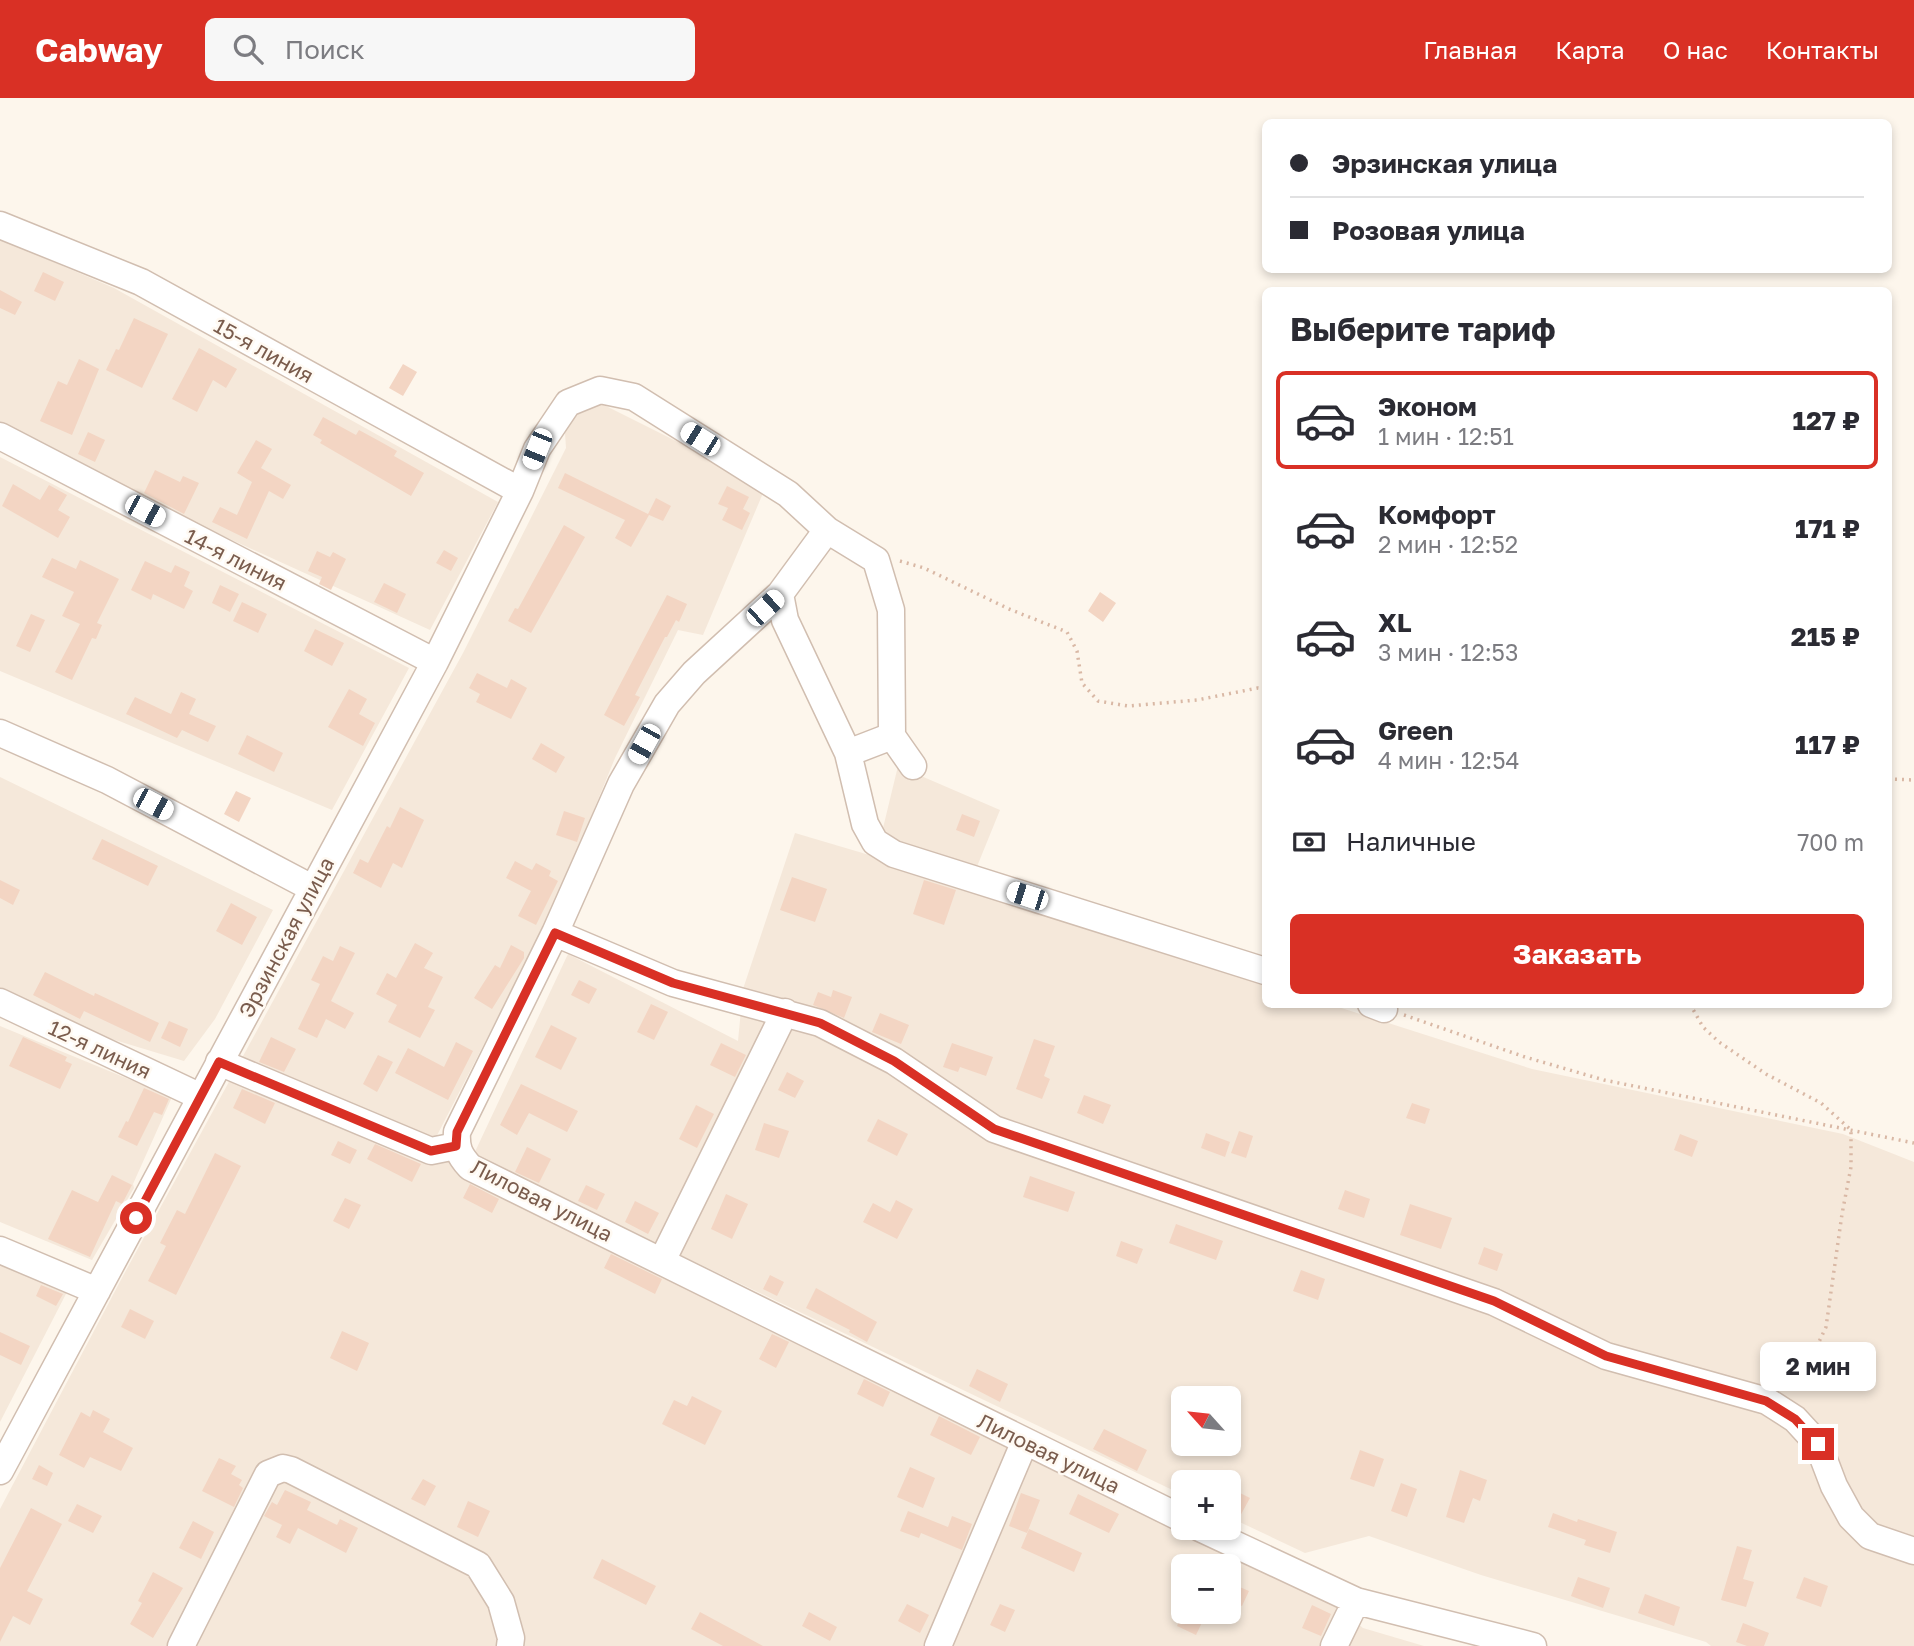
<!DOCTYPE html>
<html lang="ru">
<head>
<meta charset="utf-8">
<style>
  :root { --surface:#fff; --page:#f7f7f7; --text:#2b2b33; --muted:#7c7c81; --line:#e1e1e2; --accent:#d93025 }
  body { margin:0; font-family:"Golos Text",sans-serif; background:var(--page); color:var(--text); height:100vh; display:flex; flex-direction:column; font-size:26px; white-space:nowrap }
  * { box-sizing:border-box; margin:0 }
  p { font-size:23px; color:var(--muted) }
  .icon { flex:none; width:38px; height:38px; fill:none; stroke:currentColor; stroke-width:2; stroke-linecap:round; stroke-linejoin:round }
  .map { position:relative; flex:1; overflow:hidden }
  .panel { position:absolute; left:1262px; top:189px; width:630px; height:721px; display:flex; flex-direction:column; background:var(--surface); border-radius:10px; box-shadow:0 4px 10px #0003 }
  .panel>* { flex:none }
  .top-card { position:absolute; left:1262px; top:21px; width:630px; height:154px; border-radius:10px; box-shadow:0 4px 10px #0003; display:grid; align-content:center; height:154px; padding:0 28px; background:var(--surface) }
  .needle { width:46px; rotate:297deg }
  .buttons { position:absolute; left:1171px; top:1288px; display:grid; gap:14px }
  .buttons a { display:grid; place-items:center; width:70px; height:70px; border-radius:10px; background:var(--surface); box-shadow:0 4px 10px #0003; font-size:35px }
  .end { position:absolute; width:32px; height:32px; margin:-16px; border:9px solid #d93025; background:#fff; box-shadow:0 0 0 4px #fff }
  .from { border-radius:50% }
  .bubble { position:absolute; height:49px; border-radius:10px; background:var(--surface); box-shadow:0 4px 10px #0003; font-size:23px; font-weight:700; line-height:49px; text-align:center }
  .car { position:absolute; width:21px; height:42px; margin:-21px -10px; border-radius:9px; box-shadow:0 0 5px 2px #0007; background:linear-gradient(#fff 24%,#345 0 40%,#fff 0 76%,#345 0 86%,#fff 0) }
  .top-card b { display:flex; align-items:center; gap:24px; height:66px; font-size:26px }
  .top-card b+b { border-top:2px solid var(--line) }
  .top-card i { width:18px; height:18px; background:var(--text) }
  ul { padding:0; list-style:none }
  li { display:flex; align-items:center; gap:21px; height:98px; margin:0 14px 10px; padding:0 14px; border:4px solid transparent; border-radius:10px }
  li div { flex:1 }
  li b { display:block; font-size:26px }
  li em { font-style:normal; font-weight:700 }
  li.current { border-color:var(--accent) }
  li>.icon { width:63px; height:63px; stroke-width:1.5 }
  h2 { padding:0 28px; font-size:32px; line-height:84px }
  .pay { display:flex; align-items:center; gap:18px; height:77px; padding:0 28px; font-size:26px }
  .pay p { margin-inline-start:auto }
  .primary-button { display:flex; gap:14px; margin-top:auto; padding:14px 28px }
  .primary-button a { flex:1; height:80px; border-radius:10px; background:var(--accent); color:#fff; font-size:28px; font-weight:700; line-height:80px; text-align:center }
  header { display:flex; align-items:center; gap:42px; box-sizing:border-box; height:98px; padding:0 35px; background:var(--accent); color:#fff }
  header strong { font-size:33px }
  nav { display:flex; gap:38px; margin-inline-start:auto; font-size:24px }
  .search { width:490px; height:63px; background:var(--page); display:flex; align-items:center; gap:18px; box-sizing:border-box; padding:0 24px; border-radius:10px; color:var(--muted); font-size:26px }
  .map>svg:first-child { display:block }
</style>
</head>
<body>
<header>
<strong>Cabway</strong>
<div class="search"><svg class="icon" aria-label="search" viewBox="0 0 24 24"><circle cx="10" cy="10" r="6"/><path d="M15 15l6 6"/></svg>Поиск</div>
<nav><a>Главная</a><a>Карта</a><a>О нас</a><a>Контакты</a></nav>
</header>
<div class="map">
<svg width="1914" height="1548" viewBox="0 0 1914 1548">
  <rect width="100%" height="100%" fill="#fdf6ec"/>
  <path fill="#f5e8da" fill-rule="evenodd" d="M 0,141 L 114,190 L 498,404 L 430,532 L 155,407 L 0,330 Z
    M 594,302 L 766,388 L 703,537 L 678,532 L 615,660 L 553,812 L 429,1053 L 1338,1508 L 1363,1530 L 1424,1548 L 0,1548 L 0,1411 L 123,1178 L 463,555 L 566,350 L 565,335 L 576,311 ZM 1183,1468 L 1228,1468 L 1228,1514 L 1183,1514 Z
    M 0,359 L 409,570 L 332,712 L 0,573 Z
    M 898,668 L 1000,712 L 976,771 L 1265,885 L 1265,906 L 1332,907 L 1532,971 L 1843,1036 L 1914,1064 L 1914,1548 L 1711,1548 L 1706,1544 L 1481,1477 L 1369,1438 L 1305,1455 L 1229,1419 L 1228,1384 L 1183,1384 L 1183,1397 L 473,1058 L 568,856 L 738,943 L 743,891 L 795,735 L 876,759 ZM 1183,1300 L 1228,1300 L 1228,1346 L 1183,1346 Z
    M 0,679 L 273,812 L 215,921 L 184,963 L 98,937 L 0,891 Z
    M 0,928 L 172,999 L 133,1086 L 134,1090 L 92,1162 L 0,1124 Z
    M 0,1163 L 68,1192 L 0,1324 Z"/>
  <path fill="#f3d5c3" d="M 43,174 L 64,184 L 55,203 L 34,193 Z
    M 0,192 L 22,204 L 15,217 L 0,210 Z
    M 134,220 L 168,236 L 142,290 L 106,272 L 116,251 L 119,252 Z
    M 199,250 L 237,271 L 226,290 L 213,282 L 197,314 L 172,301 Z
    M 79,261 L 99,271 L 72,337 L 40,323 L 58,283 L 67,287 Z
    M 403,266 L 417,274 L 403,298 L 389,290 Z
    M 323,319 L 356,337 L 359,332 L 381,344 L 397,353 L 394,358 L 424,375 L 411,398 L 320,345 L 322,342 L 313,337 Z
    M 88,334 L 105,342 L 95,364 L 78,356 Z
    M 256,342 L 272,351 L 261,370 L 291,387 L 283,401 L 269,393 L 247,441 L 212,424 L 220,409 L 237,417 L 252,384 L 237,375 Z
    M 155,372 L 180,384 L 183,378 L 199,385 L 184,416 L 144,395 Z
    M 565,375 L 648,416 L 656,400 L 671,408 L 663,423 L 649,417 L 631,449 L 615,440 L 625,422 L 558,390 Z
    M 13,386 L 40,402 L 49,387 L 67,397 L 58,412 L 70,419 L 58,440 L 2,408 Z
    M 727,388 L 749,399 L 743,411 L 750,415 L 742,432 L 722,422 L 728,410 L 718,406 Z
    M 564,427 L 585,439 L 531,535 L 508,523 L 515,510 L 518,511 Z
    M 444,452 L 458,460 L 451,473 L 436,465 Z
    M 317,453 L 330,459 L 333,454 L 346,461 L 331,492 L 319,486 L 322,479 L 308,473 Z
    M 52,460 L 76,471 L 80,462 L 119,481 L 97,525 L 102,527 L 96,541 L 92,540 L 72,582 L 55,574 L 80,526 L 62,518 L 74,494 L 42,479 Z
    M 145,463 L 171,475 L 175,467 L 190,474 L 184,488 L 193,493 L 184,511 L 153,496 L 151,502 L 131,492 Z
    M 384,485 L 406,496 L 397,515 L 374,504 Z
    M 220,487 L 239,496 L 230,514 L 212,505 Z
    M 1100,494 L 1116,505 L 1103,524 L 1088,513 Z
    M 667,497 L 687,506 L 679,524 L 676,522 L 667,539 L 665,539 L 635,597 L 640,599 L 624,628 L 604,617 Z
    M 242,504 L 267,516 L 258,535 L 233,523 Z
    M 31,516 L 45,522 L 30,554 L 16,548 Z
    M 315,531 L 344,545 L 332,568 L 304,553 Z
    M 477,575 L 507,590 L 511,581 L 527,590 L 511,621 L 476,604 L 480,596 L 469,590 Z
    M 349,591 L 367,601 L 359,616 L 375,625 L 363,648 L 328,629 Z
    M 181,594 L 196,601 L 189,616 L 216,628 L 208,644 L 182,632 L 177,640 L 126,616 L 135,599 L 171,616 Z
    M 247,637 L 283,655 L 274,674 L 238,656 Z
    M 541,645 L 565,659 L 556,675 L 532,661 Z
    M 236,693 L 251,700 L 239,724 L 224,716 Z
    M 400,709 L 424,722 L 402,770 L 393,765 L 381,790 L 353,775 L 360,761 L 368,765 L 387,728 L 390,730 Z
    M 564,713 L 585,720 L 577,744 L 556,737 Z
    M 962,716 L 980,723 L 974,739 L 956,732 Z
    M 102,741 L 158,768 L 148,788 L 92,761 Z
    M 515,763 L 532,772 L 536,765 L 551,773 L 549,778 L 558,783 L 536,827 L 518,818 L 531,793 L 506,780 Z
    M 792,779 L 827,791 L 815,824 L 780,812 Z
    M 0,782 L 20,792 L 13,807 L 0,800 Z
    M 924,782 L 956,792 L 944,827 L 913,816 Z
    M 231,805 L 257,819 L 242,847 L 216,833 Z
    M 415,845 L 433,855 L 424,870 L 443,879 L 428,909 L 435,912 L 420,940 L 388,924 L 397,907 L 376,896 L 387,875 L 396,880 Z
    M 511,847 L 524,854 L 524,860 L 492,911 L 474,900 L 495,867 L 500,870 Z
    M 340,848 L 355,855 L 331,903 L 354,915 L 345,931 L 326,921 L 317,940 L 298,931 L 320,886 L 311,882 L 323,858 L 333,863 Z
    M 45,874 L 94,898 L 95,895 L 159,925 L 150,944 L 84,913 L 80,921 L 33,897 Z
    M 579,882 L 597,891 L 589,906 L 571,897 Z
    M 833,892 L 852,899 L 844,920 L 813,907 L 818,894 L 831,899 Z
    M 651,906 L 668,914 L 654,942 L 637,934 Z
    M 880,915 L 909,927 L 901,946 L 872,934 Z
    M 169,923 L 188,931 L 180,949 L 161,940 Z
    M 551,927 L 577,940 L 561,972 L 535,959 Z
    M 23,939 L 67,959 L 65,963 L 72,966 L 60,991 L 9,968 Z
    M 271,939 L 296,951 L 284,974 L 259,964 Z
    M 1034,941 L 1055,948 L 1044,978 L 1050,981 L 1042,1001 L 1016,991 Z
    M 456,944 L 473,953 L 448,1002 L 395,975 L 408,950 L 444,969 Z
    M 721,945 L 746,957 L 735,979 L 710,967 Z
    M 952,945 L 993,959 L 986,978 L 960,969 L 958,974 L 943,969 Z
    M 378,957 L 393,964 L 377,994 L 363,986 Z
    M 787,974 L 804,983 L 795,1000 L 778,992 Z
    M 521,986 L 578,1013 L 567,1034 L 529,1015 L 517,1037 L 500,1027 Z
    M 144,990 L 169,1001 L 162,1017 L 154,1014 L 137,1048 L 118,1039 L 126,1023 L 128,1024 Z
    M 242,991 L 275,1005 L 265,1026 L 233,1010 Z
    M 1084,997 L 1111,1007 L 1103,1026 L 1077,1015 Z
    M 1412,1005 L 1430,1011 L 1425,1026 L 1406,1020 Z
    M 696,1007 L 714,1016 L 697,1050 L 679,1041 Z
    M 878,1021 L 908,1036 L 897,1058 L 867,1043 Z
    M 764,1025 L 789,1033 L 779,1060 L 755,1052 Z
    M 1239,1033 L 1253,1038 L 1246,1060 L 1231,1055 Z
    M 1206,1035 L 1230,1044 L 1225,1059 L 1201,1050 Z
    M 1680,1036 L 1698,1043 L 1692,1059 L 1674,1052 Z
    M 338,1043 L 357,1052 L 350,1066 L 331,1057 Z
    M 375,1046 L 421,1066 L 412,1084 L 367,1061 Z
    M 527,1049 L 551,1061 L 539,1085 L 515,1074 Z
    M 215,1055 L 241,1068 L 176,1197 L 148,1183 L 166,1148 L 160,1145 L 177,1112 L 185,1116 Z
    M 112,1077 L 132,1087 L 122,1106 L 116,1103 L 90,1159 L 48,1141 L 72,1092 L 98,1104 Z
    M 1030,1078 L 1075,1094 L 1068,1114 L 1023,1099 Z
    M 470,1086 L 499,1101 L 492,1115 L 463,1100 Z
    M 586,1087 L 605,1096 L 597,1112 L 578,1103 Z
    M 1345,1092 L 1370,1101 L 1364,1120 L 1338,1111 Z
    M 726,1096 L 748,1106 L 732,1141 L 711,1131 Z
    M 345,1100 L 361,1107 L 349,1131 L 333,1123 Z
    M 896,1102 L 913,1111 L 897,1141 L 863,1124 L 873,1105 L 890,1114 Z
    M 635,1103 L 659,1115 L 648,1136 L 625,1124 Z
    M 1410,1106 L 1452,1120 L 1441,1151 L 1400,1137 Z
    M 1176,1126 L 1223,1143 L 1216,1162 L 1169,1145 Z
    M 1121,1143 L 1143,1151 L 1137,1166 L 1116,1158 Z
    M 1484,1149 L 1503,1156 L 1497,1173 L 1478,1166 Z
    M 611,1156 L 662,1181 L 655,1196 L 604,1170 Z
    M 1301,1172 L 1325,1181 L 1318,1202 L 1293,1193 Z
    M 770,1177 L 784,1184 L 777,1198 L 763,1191 Z
    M 41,1187 L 63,1196 L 56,1208 L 36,1198 Z
    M 816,1190 L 877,1224 L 867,1244 L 849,1234 L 850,1232 L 806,1210 Z
    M 130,1211 L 154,1223 L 145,1241 L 121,1229 Z
    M 342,1233 L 369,1245 L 357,1273 L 330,1260 Z
    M 0,1234 L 30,1248 L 21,1267 L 0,1257 Z
    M 772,1236 L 789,1244 L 776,1270 L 759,1261 Z
    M 977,1271 L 1008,1286 L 1000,1304 L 969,1288 Z
    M 864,1281 L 890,1294 L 883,1309 L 857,1296 Z
    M 692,1298 L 722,1313 L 705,1347 L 662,1326 L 674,1302 L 687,1308 Z
    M 93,1312 L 110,1321 L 103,1334 L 133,1350 L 121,1373 L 90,1359 L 84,1370 L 59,1357 L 81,1314 L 90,1319 Z
    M 939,1318 L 980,1339 L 971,1357 L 930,1337 Z
    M 1104,1331 L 1147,1352 L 1137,1373 L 1093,1351 Z
    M 1360,1352 L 1384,1361 L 1374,1389 L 1350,1381 Z
    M 219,1360 L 236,1368 L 231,1376 L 242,1382 L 239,1387 L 243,1390 L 234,1409 L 202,1393 Z
    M 39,1367 L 53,1375 L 47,1388 L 32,1381 Z
    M 910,1369 L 935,1380 L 923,1410 L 897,1399 Z
    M 1460,1372 L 1487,1382 L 1480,1403 L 1473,1400 L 1464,1425 L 1446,1419 Z
    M 423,1381 L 436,1388 L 425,1408 L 411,1401 Z
    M 1401,1385 L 1417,1391 L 1407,1419 L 1391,1413 Z
    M 1228,1389 L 1250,1400 L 1239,1420 L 1228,1415 Z
    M 285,1392 L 311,1404 L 307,1412 L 337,1427 L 340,1421 L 358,1430 L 346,1455 L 298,1430 L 290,1446 L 276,1439 L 282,1427 L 264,1418 L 272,1404 L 277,1407 Z
    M 1021,1395 L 1040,1402 L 1027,1435 L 1009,1428 Z
    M 1078,1396 L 1119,1416 L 1109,1435 L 1069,1416 Z
    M 468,1403 L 490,1413 L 478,1439 L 457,1429 Z
    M 77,1406 L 102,1418 L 93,1435 L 68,1423 Z
    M 31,1410 L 62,1426 L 27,1493 L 43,1501 L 30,1527 L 13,1518 L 0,1544 L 0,1470 Z
    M 908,1413 L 948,1429 L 952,1418 L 972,1426 L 962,1452 L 921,1435 L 919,1440 L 900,1433 Z
    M 1553,1415 L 1577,1424 L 1578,1421 L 1617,1434 L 1610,1455 L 1584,1447 L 1586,1442 L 1548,1429 Z
    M 193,1423 L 214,1434 L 201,1461 L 179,1450 Z
    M 1029,1431 L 1082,1455 L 1074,1474 L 1021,1450 Z
    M 1737,1448 L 1752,1452 L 1743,1481 L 1754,1484 L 1746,1509 L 1721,1502 Z
    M 602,1461 L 656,1488 L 646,1507 L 593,1480 Z
    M 153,1474 L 183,1490 L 153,1540 L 130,1526 L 142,1505 L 138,1503 Z
    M 1578,1479 L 1610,1490 L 1603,1510 L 1571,1498 Z
    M 1804,1479 L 1828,1488 L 1821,1509 L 1796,1500 Z
    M 1228,1484 L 1249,1493 L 1242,1508 L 1228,1502 Z
    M 1645,1496 L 1680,1509 L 1674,1528 L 1638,1515 Z
    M 907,1506 L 929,1517 L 920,1535 L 898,1523 Z
    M 1000,1506 L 1015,1512 L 1005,1534 L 990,1527 Z
    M 1312,1507 L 1331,1516 L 1321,1538 L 1302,1530 Z
    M 700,1514 L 763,1548 L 723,1548 L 691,1531 Z
    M 809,1514 L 837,1529 L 830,1543 L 802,1528 Z
    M 1183,1514 L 1207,1514 L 1196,1537 L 1177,1528 Z
    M 1743,1525 L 1769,1535 L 1764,1548 L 1747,1548 L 1736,1544 Z"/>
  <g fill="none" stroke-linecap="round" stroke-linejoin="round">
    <defs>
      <path id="minor" d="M 0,127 L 141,184 L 520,393
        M 0,338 L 435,564
        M 827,432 L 876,462 L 891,512 L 892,638 L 913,668
        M 780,496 L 785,522 L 848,655 L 865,726 L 875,744 L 894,756 L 1265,873
        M 0,635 L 107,682 L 312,790
        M 848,655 L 892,638
        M 555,835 L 673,885 L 820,925 L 894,963 L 994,1031 L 1494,1204 L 1606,1258 L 1767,1303 L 1795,1321 L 1818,1346 L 1834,1388 L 1851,1419 L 1870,1438 L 1914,1453
        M 0,904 L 201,999
        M 1371,906 L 1384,911
        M 219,964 L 431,1053 L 456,1048
        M 0,1152 L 97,1193
        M 662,1163 L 785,914
        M 0,1373 L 435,564 L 520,393 L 537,351 L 568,305 L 600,292 L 634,299 L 788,396 L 827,432 L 780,496 L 694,575 L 667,606 L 621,686 L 555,835 L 457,1034 C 456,1050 459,1057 470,1069 L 1183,1421
        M 1200,1430 L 1356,1503 L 1533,1548
        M 181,1548 L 268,1376 L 283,1370 L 291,1372 L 478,1467 L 501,1504 L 511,1540 L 510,1548
        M 938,1548 L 1025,1343
        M 1334,1548 L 1356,1503"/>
    </defs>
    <use href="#minor" stroke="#d1beb0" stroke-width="29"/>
    <path stroke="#d9b8a5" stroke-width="3.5" stroke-dasharray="2 5" stroke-linecap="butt" d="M 900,463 L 924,470 L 1009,511 L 1067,534 L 1077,553 L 1082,585 L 1098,603 L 1128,608 L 1197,602 L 1258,590 L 1265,591
      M 1888,681 L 1914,682
      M 1690,906 L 1703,929 L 1719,944 L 1766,976 L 1821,1005 L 1851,1032 L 1851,1069 L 1842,1116 L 1826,1229 L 1802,1280 L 1786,1290
      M 1404,917 L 1525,959 L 1604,982 L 1914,1045"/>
    <use href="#minor" stroke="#fff" stroke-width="26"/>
  </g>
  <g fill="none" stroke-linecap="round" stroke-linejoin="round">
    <path stroke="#d93025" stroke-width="9" d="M 136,1120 L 219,964 L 431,1053 L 456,1048 L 457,1034 L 555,835 L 673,885 L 820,925 L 894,963 L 994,1031 L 1494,1203 L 1606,1258 L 1766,1303 L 1795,1321 L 1818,1346"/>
  </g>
  <g text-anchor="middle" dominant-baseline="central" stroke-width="5" stroke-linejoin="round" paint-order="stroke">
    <g font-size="21" fill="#7a5c4d" stroke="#fffaf3">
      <text transform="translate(264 252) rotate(29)">15-я линия</text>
      <text transform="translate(236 461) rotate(27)">14-я линия</text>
      <text transform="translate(286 839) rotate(-62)">Эрзинская улица</text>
      <text transform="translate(100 951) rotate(25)">12-я линия</text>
      <text transform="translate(542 1102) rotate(27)">Лиловая улица</text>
      <text transform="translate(1049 1355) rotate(26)">Лиловая улица</text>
    </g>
  </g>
</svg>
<div class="buttons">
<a><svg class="needle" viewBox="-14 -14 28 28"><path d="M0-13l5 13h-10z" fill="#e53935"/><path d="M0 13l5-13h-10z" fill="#7c7c81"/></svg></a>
<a>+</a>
<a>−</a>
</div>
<i class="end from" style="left:136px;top:1120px"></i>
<i class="end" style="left:1818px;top:1346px"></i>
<div class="bubble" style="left:1760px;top:1244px;width:116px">2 мин</div>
<i class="car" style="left:700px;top:341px;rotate:302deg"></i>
<i class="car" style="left:537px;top:351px;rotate:202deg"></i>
<i class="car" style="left:145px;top:413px;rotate:118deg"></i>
<i class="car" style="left:765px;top:510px;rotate:48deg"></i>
<i class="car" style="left:644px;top:646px;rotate:209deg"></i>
<i class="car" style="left:153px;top:706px;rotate:118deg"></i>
<i class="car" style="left:1027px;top:798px;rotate:288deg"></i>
<div class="top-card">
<b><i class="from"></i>Эрзинская улица</b>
<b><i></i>Розовая улица</b>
</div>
<section class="panel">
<h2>Выберите тариф</h2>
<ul>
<li class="current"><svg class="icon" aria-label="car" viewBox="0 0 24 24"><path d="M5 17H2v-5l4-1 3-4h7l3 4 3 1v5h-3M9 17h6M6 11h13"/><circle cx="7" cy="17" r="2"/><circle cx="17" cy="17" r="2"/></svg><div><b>Эконом</b><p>1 мин · 12:51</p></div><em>127 ₽</em></li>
<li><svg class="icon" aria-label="car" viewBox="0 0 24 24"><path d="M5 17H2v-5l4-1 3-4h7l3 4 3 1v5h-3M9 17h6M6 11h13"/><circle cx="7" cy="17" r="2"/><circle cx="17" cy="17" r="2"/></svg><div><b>Комфорт</b><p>2 мин · 12:52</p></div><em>171 ₽</em></li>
<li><svg class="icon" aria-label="car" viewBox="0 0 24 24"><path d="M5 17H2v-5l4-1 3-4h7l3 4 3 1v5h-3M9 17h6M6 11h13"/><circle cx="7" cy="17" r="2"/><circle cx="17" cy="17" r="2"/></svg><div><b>XL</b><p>3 мин · 12:53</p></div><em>215 ₽</em></li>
<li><svg class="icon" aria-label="car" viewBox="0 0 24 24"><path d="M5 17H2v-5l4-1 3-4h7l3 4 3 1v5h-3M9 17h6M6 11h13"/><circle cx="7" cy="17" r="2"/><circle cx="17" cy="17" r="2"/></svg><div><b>Green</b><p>4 мин · 12:54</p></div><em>117 ₽</em></li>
</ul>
<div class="pay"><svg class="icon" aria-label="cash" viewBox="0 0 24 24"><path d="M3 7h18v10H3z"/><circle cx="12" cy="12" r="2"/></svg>Наличные<p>700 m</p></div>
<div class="primary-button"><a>Заказать</a></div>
</section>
</div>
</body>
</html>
